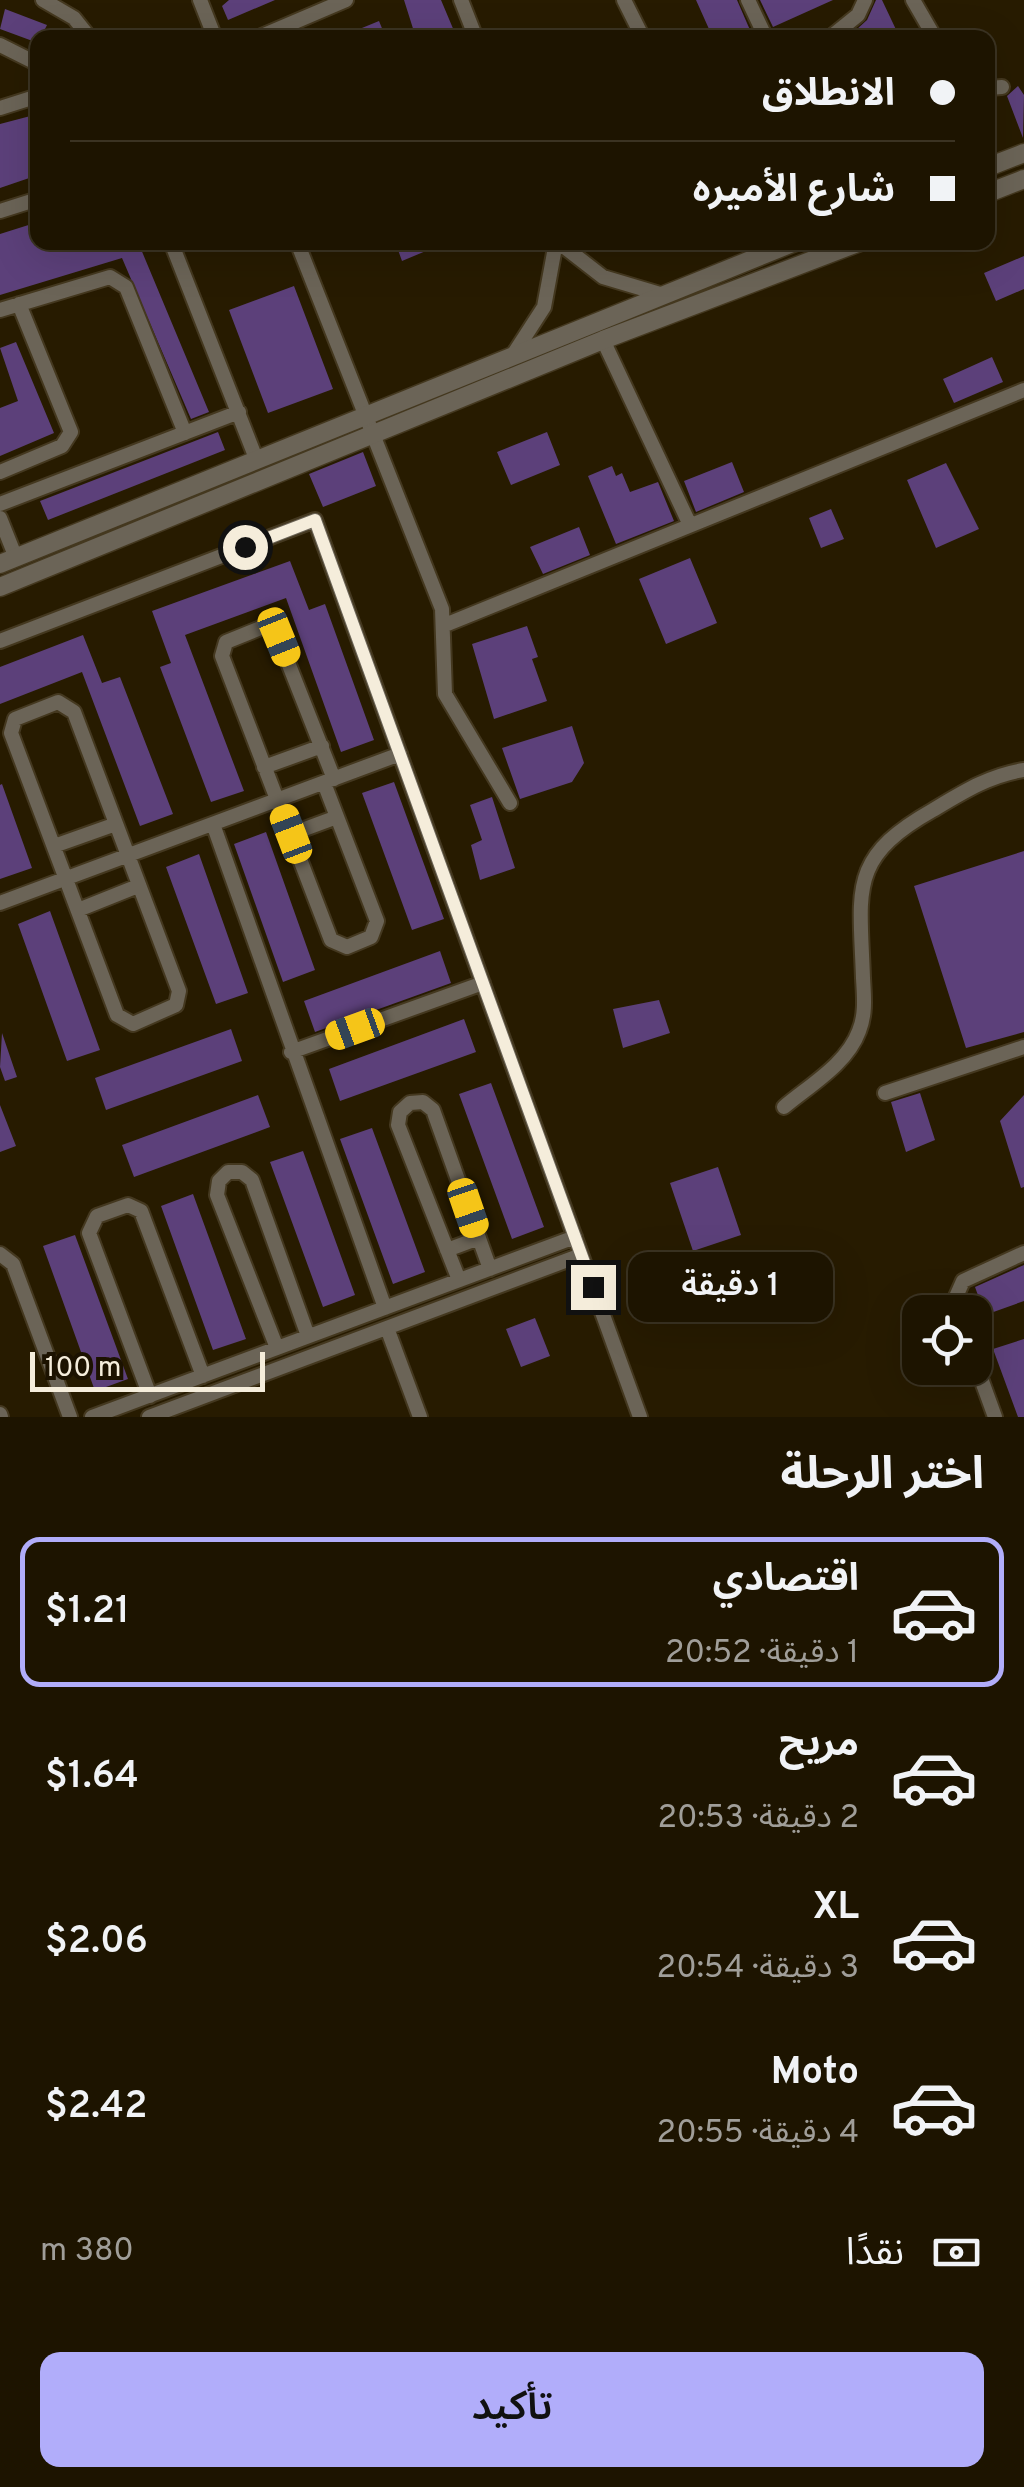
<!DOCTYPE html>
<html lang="ar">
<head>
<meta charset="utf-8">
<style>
  :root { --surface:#1d1400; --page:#2a210f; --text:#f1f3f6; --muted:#a09e99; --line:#3b3322; --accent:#b1adfa }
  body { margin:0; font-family:Overpass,"Noto Sans Arabic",sans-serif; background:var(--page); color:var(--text); direction:rtl; height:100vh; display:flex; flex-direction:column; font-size:38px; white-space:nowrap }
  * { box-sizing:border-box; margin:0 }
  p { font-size:32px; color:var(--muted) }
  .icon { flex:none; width:55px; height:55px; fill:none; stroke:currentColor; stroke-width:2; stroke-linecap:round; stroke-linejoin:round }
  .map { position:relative; height:1417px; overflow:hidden; direction:ltr }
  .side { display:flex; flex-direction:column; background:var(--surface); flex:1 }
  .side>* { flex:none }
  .banner { position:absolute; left:30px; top:30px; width:965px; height:220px; border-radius:20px; box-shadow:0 10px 40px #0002,0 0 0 2px var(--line); direction:rtl; display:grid; align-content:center; height:220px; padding:0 40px; background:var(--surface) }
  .buttons { position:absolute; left:902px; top:1295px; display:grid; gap:20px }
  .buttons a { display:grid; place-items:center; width:90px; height:90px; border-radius:20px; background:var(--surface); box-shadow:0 10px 40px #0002,0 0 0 2px var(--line); font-size:50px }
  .scale { position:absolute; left:30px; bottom:25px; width:235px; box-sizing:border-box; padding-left:10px; border:5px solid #f5eddb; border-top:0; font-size:28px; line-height:35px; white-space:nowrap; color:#f5eddb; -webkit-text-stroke:8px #1c1200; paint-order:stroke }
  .end { position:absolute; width:45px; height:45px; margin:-22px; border:12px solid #f5eddb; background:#111; box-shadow:0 0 0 5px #111 }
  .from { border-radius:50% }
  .bubble { position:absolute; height:70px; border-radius:20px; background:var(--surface); box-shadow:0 10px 40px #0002,0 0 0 2px var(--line); font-size:32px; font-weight:600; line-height:70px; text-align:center; direction:rtl }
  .car { position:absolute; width:30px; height:60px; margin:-30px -15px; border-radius:12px; box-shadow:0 0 8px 2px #0007; background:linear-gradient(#f5c518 24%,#345 0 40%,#f5c518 0 76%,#345 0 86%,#f5c518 0) }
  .banner b { display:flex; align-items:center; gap:35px; height:95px; font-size:38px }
  .banner b+b { border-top:2px solid var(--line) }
  .banner i { width:25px; height:25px; background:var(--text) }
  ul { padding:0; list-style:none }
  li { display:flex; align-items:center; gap:30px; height:150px; margin:0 20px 15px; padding:0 20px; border:5px solid transparent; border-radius:20px }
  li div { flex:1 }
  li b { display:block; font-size:38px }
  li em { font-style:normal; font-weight:600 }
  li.current { border-color:var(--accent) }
  li>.icon { width:90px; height:90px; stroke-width:1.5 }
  h2 { padding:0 40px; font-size:45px; line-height:120px }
  .pay { display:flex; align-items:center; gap:25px; height:110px; padding:0 40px; font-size:38px }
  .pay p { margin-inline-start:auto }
  .primary-button { display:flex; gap:20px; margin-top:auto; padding:20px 40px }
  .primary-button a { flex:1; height:115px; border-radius:20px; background:var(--accent); color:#111; font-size:40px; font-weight:600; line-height:115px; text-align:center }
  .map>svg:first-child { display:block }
</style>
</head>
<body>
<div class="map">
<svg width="1024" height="1417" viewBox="0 0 1024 1417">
  <rect width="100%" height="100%" fill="#271b00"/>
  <path fill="#5c407a" d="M 229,0 L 275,0 L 228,20 L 222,6 Z
    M 404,0 L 441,0 L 457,38 L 416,38 Z
    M 696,0 L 737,0 L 750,30 L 733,38 L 713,38 Z
    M 760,0 L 833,0 L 773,27 Z
    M 876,0 L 882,0 L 900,38 L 859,38 L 856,30 L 867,20 Z
    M 5,9 L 47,25 L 38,43 L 0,29 Z
    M 379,21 L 386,38 L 340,38 L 340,37 Z
    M 1018,86 L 1024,95 L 1023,138 L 1007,96 Z
    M 38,114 L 38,175 L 0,188 L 0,124 Z
    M 38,222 L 38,242 L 89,242 L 89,247 L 138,242 L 209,412 L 191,419 L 122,258 L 0,295 L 0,234 Z
    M 408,242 L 445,242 L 445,243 L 402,261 L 397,247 Z
    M 1024,256 L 1024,289 L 996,301 L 984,273 Z
    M 294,286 L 333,389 L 268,413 L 229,310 Z
    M 16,342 L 54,433 L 0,456 L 0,408 L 18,401 L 0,348 Z
    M 992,357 L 1003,382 L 954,403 L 943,379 Z
    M 218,432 L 225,450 L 48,520 L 40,501 Z
    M 547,432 L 560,465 L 511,485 L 497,452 Z
    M 363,452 L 376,486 L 323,507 L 309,474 Z
    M 732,462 L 744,492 L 696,512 L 684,481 Z
    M 946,463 L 979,529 L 936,548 L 907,480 Z
    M 612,466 L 616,476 L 622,473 L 630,492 L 658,482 L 674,521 L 616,544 L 588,476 Z
    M 831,509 L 844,539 L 821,548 L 809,518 Z
    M 579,527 L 590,555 L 543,574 L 530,547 Z
    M 690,558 L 717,623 L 666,644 L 639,579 Z
    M 290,561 L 309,610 L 325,604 L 374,740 L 341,752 L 286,598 L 185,635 L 244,791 L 211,802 L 160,667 L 171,663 L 152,611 Z
    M 527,626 L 538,657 L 532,659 L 547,701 L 494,719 L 472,644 Z
    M 83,635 L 102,683 L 120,677 L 173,814 L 140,826 L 82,672 L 0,704 L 0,667 Z
    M 572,726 L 584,763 L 572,782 L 520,799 L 502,748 Z
    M 394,782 L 444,919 L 412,930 L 362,793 Z
    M 2,784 L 32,868 L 0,879 L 0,785 Z
    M 492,797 L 515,868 L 480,880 L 471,845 L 482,840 L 470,805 Z
    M 266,832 L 315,970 L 283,982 L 234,844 Z
    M 1024,851 L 1024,1032 L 966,1048 L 914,886 Z
    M 199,854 L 248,993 L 216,1004 L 166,867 Z
    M 50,911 L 100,1050 L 67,1061 L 18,924 Z
    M 440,951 L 451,983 L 315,1032 L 304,1001 Z
    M 659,1000 L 670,1033 L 623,1048 L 613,1009 Z
    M 464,1019 L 476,1052 L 340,1101 L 329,1069 Z
    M 231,1029 L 242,1061 L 106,1110 L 95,1078 Z
    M 2,1033 L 17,1077 L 5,1081 L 0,1067 Z
    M 491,1083 L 544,1227 L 512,1239 L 459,1094 Z
    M 920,1093 L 935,1140 L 906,1152 L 891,1102 Z
    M 258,1095 L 270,1127 L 134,1177 L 122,1145 Z
    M 1024,1095 L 1024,1187 L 1021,1188 L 1000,1121 Z
    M 0,1105 L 16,1146 L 0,1152 Z
    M 372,1128 L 425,1272 L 393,1284 L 340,1139 Z
    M 303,1151 L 355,1295 L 323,1307 L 270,1162 Z
    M 718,1167 L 741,1235 L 693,1251 L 670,1183 Z
    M 193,1194 L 246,1339 L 213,1350 L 161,1206 Z
    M 75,1235 L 128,1379 L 95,1391 L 43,1246 Z
    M 1024,1265 L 1024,1301 L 985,1315 L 975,1287 Z
    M 535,1318 L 550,1356 L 521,1367 L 506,1329 Z
    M 1024,1339 L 1024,1417 L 1018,1417 L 993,1349 Z"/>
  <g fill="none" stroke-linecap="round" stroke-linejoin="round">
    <defs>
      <path id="minor" d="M 43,0 L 74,18 L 90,38
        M 200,0 L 215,38
        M 461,0 L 476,38
        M 624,0 L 643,38
        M 748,0 L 766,38
        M 913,0 L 935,38
        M 832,36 L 858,15 L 865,0
        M 257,38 L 346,0
        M 0,45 L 38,64
        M 988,88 L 1002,87
        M 0,108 L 38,96
        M 0,211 L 38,199
        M 171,242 L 257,461
        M 297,242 L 442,609 L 445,694 L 510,803
        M 558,242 L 603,277 L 660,294
        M 0,310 L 110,277 L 126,287 L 185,433
        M 603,340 L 690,525
        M 513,355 L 544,307 L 556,242
        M 0,472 L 62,446 L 71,432 L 19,304
        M 0,504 L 239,412
        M 0,518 L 16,558
        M 445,625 L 1024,390
        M 0,641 L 315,520 L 640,1417
        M 58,702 L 74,712 L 179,991 L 176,1005 L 133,1024 L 117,1015 L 11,733 L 15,719 Z
        M 264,767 L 322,746
        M 324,783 L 377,921 L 371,937 L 347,947 L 331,940 L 222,656 L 226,642 L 263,627 L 276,632 L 334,779
        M 213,824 L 385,1308
        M 291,834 L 337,817
        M 54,846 L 116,824
        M 0,903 L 400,754
        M 78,910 L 138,886
        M 291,1052 L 483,983
        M 885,1093 L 1024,1047
        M 784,1107 C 810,1085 847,1064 859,1031 C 866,1014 864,996 863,978 C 860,889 848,858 933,810 C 963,792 990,775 1024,770
        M 447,1250 L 479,1238
        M 0,1254 L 13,1264 L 70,1417
        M 459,1280 L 398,1125 L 400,1112 L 410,1103 L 423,1102 L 433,1110 L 490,1269
        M 957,1312 L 955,1299 L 963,1281 L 1024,1253
        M 387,1328 L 420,1417
        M 277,1348 L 217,1195 L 219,1181 L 228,1172 L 242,1172 L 252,1180 L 308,1336
        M 975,1362 L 995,1417
        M 150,1396 L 89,1233 L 97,1216 L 128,1205 L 141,1211 L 203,1376
        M 0,1414 L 1,1417
        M 92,1417 L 575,1237
        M 149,1417 L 581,1255"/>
      <path id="tertiary" d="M 988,167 L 1024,153
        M 988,193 L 1024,179
        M 0,564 L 795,242
        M 0,587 L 603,340 L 860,242"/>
    </defs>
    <use href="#minor" stroke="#44381f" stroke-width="18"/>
    <use href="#tertiary" stroke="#44381f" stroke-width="21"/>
    <use href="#minor" stroke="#6b6457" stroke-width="14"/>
    <use href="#tertiary" stroke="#6b6457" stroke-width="18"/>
  </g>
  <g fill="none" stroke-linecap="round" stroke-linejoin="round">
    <path stroke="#f5eddb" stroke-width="12" d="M 245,547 L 315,520 L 593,1287"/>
  </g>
</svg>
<div class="buttons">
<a><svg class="icon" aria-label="locate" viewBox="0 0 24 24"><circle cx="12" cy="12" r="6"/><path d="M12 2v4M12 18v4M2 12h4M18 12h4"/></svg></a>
</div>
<div class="scale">100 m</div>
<i class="end from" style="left:245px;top:547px"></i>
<i class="end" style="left:593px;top:1287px"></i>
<div class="bubble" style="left:628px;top:1252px;width:205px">1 دقيقة</div>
<i class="car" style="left:279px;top:637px;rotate:158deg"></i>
<i class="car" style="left:291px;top:834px;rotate:339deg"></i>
<i class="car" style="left:355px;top:1029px;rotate:250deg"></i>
<i class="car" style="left:468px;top:1208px;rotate:161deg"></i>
<div class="banner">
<b><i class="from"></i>الانطلاق</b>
<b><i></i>شارع الأميره</b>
</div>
</div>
<section class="side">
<h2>اختر الرحلة</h2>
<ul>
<li class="current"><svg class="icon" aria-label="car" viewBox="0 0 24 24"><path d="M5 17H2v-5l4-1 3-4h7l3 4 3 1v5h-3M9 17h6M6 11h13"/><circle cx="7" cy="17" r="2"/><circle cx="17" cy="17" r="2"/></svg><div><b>اقتصادي</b><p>1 دقيقة · 20:52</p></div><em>$1.21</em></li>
<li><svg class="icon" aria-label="car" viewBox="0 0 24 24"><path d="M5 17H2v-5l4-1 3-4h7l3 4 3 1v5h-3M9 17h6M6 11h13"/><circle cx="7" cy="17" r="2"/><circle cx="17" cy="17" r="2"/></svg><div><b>مريح</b><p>2 دقيقة · 20:53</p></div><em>$1.64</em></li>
<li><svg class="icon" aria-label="car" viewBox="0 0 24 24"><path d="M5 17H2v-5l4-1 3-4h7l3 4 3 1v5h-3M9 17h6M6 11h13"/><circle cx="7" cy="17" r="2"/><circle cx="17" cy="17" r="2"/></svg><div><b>XL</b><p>3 دقيقة · 20:54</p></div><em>$2.06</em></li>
<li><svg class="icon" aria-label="car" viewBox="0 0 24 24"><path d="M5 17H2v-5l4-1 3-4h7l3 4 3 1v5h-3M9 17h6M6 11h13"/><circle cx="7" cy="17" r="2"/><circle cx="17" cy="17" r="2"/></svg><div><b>Moto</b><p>4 دقيقة · 20:55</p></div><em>$2.42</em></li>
</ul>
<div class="pay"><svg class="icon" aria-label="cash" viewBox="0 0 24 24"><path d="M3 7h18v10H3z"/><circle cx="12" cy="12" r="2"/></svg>نقدًا<p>380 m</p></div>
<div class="primary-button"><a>تأكيد</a></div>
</section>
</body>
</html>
